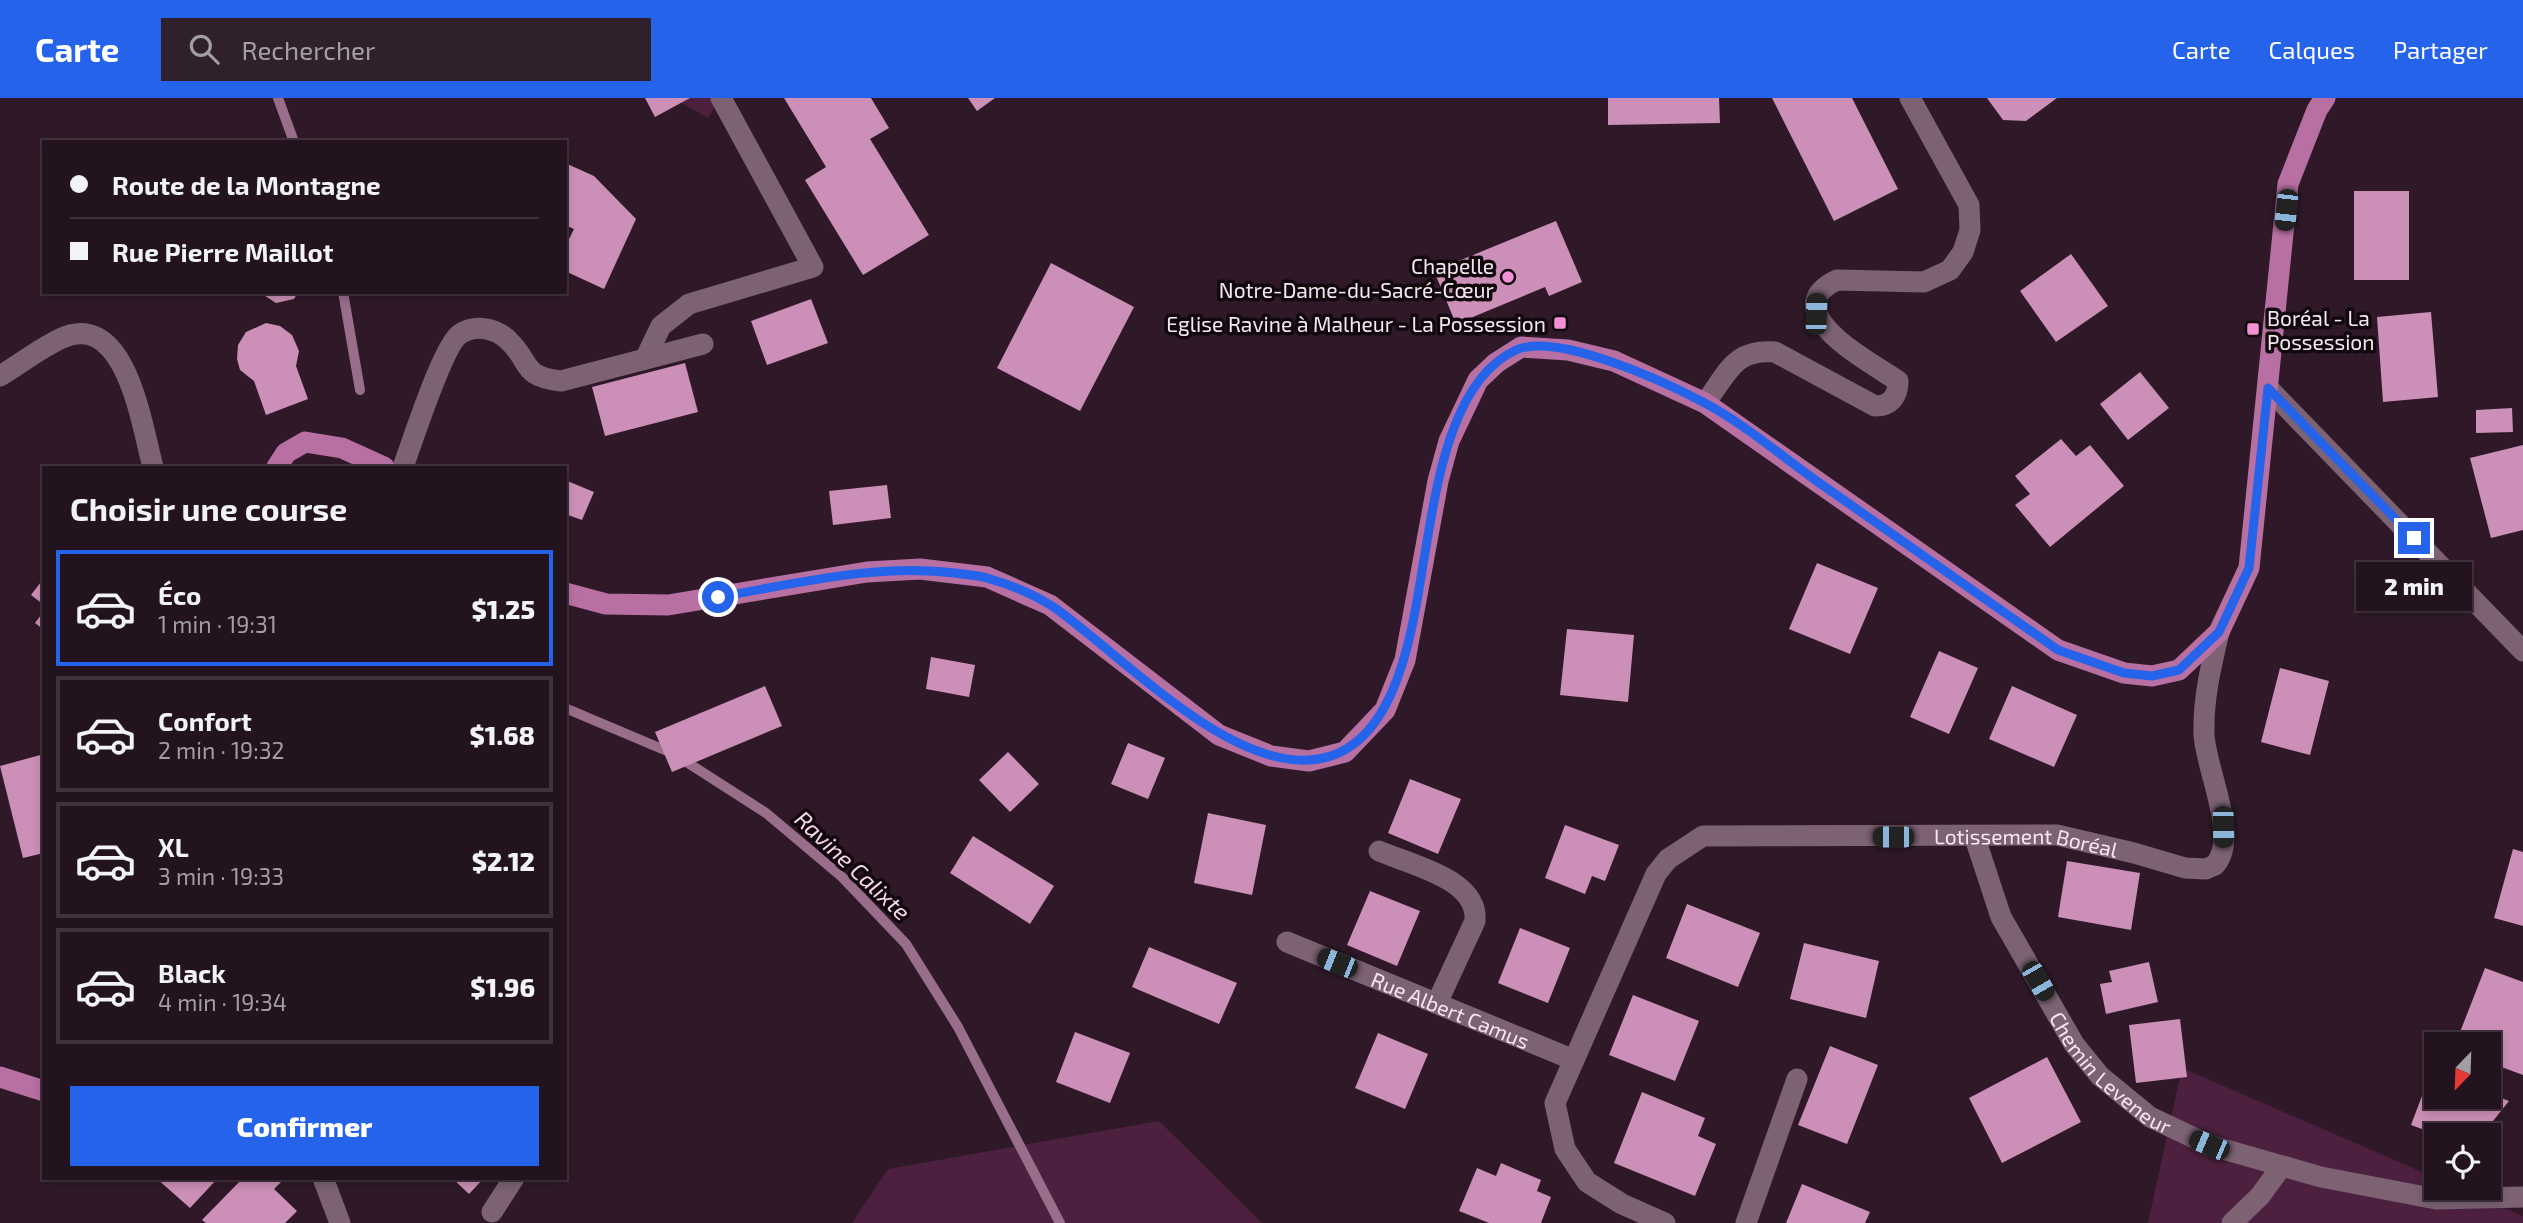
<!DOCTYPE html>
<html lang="fr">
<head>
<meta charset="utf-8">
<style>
  :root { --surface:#23131e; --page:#2f202b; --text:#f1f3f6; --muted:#a39ea4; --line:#40323c; --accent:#2563eb }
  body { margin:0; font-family:"Exo 2",sans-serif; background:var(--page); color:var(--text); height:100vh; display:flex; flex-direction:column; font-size:26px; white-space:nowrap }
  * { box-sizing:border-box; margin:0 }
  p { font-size:23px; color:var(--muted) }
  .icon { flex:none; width:38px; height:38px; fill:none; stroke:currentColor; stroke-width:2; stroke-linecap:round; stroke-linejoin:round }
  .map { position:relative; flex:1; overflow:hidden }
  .panel { position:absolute; left:42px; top:368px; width:525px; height:714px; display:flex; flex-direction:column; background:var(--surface); border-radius:0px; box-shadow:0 4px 10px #0003,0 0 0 2px var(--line) }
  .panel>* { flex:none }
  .guide { position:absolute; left:42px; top:42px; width:525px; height:154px; border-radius:0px; box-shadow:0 4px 10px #0003,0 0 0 2px var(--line); display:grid; align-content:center; height:154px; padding:0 28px; background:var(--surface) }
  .needle { width:46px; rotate:203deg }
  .controls { position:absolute; left:2424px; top:934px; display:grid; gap:14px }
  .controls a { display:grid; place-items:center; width:77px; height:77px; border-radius:0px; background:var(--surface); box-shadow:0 4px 10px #0003,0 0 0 2px var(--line); font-size:35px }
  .end { position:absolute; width:32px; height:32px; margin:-16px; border:9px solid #2563eb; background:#fff; box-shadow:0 0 0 4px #fff }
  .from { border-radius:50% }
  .bubble { position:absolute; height:49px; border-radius:0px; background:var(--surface); box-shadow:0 4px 10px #0003,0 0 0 2px var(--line); font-size:23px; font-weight:800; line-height:49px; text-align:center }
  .car { position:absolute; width:21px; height:42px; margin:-21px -10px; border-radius:9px; box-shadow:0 0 5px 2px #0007; background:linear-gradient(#222 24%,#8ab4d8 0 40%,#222 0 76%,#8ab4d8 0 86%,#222 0) }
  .guide b { display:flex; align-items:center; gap:24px; height:66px; font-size:26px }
  .guide b+b { border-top:2px solid var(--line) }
  .guide i { width:18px; height:18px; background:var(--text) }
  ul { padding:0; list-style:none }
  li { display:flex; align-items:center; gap:21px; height:116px; margin:0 14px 10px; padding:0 14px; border:4px solid var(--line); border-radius:0px }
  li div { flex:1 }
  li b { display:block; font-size:26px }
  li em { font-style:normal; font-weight:800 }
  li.on { border-color:var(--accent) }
  li>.icon { width:63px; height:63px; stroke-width:1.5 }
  h2 { padding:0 28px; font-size:32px; line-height:84px }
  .primary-button { display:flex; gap:14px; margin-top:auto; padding:14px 28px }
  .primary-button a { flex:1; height:80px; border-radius:0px; background:var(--accent); color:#fff; font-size:28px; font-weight:800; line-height:80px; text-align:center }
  header { display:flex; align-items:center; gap:42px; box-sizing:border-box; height:98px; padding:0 35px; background:var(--accent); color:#fff }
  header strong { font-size:33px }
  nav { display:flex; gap:38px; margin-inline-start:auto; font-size:24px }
  .search { width:490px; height:63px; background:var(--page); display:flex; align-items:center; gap:18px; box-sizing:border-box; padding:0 24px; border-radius:0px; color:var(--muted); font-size:26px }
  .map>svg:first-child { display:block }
</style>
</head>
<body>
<header>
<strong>Carte</strong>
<div class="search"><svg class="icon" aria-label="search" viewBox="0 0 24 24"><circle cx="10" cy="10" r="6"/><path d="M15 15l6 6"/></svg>Rechercher</div>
<nav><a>Carte</a><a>Calques</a><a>Partager</a></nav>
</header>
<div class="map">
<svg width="2523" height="1125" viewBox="0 0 2523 1125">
  <rect width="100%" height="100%" fill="#2f1928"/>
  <path fill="#4d203f" d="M 673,0 L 720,0 L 708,20 Z
    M 2182,970 L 2436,1080 L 2436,1090 L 2458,1090 L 2523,1118 L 2523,1125 L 2148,1125 Z
    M 1159,1023 L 1262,1125 L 852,1125 L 888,1071 Z"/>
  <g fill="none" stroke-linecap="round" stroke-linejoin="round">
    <path stroke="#986e8b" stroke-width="10" d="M 278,0 L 294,44
      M 343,194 L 360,292
      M 565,610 L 674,656 L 766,715 L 842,779 L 906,846 L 958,929 L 1060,1125"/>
  </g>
  <path fill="#cc8fb7" d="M 645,0 L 690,0 L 655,19 Z
    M 784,0 L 871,0 L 889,30 L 870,41 L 929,137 L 863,177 L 805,82 L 826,69 Z
    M 968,0 L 995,0 L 977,13 Z
    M 1608,0 L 1719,0 L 1720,25 L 1608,27 Z
    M 1772,0 L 1852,0 L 1898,91 L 1834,123 Z
    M 1987,0 L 2057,0 L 2026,23 L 2003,22 Z
    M 565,65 L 594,78 L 636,121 L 604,191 L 565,173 L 565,149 L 574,131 L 565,127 Z
    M 2354,93 L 2409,93 L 2409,182 L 2354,182 Z
    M 1556,123 L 1582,184 L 1549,198 L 1545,189 L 1456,226 L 1434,173 Z
    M 2071,156 L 2108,208 L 2056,244 L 2020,193 Z
    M 1051,165 L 1134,209 L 1080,313 L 997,270 Z
    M 259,194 L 298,194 L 294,201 L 276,205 Z
    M 811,201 L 828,245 L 767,267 L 751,223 Z
    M 2431,214 L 2438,299 L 2383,304 L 2377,219 Z
    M 266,225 L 280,228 L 292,237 L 299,253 L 296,268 L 308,301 L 266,317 L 254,283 L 240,272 L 237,261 L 238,247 L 246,234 Z
    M 685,265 L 698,314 L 605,338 L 592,289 Z
    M 2140,274 L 2169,310 L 2128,342 L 2100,306 Z
    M 2512,310 L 2513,334 L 2476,335 L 2476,312 Z
    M 2061,341 L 2076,358 L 2090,347 L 2124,388 L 2050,449 L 2015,407 L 2030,396 L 2015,378 Z
    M 2523,347 L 2523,432 L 2491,440 L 2470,360 Z
    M 565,382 L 594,394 L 582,422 L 565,416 Z
    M 887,387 L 891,420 L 833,427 L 829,393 Z
    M 1817,465 L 1878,490 L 1850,556 L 1789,531 Z
    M 44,480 L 44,507 L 31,497 Z
    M 44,513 L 44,532 L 35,525 Z
    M 1567,531 L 1634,537 L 1628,604 L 1560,597 Z
    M 1939,553 L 1978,570 L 1949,636 L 1910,619 Z
    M 931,559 L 975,567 L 969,599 L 926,591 Z
    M 2280,570 L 2329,583 L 2310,657 L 2261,644 Z
    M 765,588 L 782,628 L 672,674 L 655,634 Z
    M 2012,588 L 2077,617 L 2054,669 L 1989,641 Z
    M 1128,645 L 1165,660 L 1148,701 L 1111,686 Z
    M 1008,654 L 1039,686 L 1010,714 L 979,682 Z
    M 44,656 L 44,755 L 23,760 L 0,668 Z
    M 1410,681 L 1461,701 L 1438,756 L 1388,735 Z
    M 1208,715 L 1266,727 L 1252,797 L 1194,785 Z
    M 1565,727 L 1619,747 L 1605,783 L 1592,778 L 1585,796 L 1545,780 Z
    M 973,738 L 1054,788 L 1030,826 L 950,775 Z
    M 2513,751 L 2523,754 L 2523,828 L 2494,820 Z
    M 2067,763 L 2140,775 L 2131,832 L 2058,819 Z
    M 1370,793 L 1420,813 L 1397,868 L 1347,847 Z
    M 1687,806 L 1760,835 L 1738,889 L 1666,860 Z
    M 1520,830 L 1570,850 L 1548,905 L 1498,885 Z
    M 1804,845 L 1879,863 L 1866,920 L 1790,901 Z
    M 1149,849 L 1237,885 L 1219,926 L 1132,889 Z
    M 2149,864 L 2158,904 L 2106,916 L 2100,886 L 2112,884 L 2109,873 Z
    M 2485,870 L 2523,884 L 2523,977 L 2488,964 L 2488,947 L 2455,947 Z
    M 1633,897 L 1699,923 L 1675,983 L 1609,957 Z
    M 2180,921 L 2187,979 L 2136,985 L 2129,927 Z
    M 1075,934 L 1130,955 L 1110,1005 L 1056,984 Z
    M 1378,935 L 1428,956 L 1405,1011 L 1355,990 Z
    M 1830,948 L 1878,967 L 1847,1046 L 1798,1027 Z
    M 2047,959 L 2081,1024 L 2002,1065 L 1969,1000 Z
    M 2431,974 L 2436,975 L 2436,999 L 2488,999 L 2488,995 L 2509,1003 L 2493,1023 L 2477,1031 L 2454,1031 L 2451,1038 L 2441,1038 L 2411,1027 Z
    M 1642,994 L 1705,1020 L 1698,1038 L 1716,1046 L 1695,1098 L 1614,1065 Z
    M 1501,1065 L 1541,1082 L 1537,1093 L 1551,1099 L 1541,1125 L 1489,1125 L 1459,1113 L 1477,1070 L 1496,1078 Z
    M 156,1080 L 218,1080 L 190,1110 Z
    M 243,1080 L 285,1080 L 274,1091 L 297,1113 L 285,1125 L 206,1125 L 202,1122 Z
    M 452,1080 L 484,1080 L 469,1096 Z
    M 1802,1086 L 1870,1114 L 1865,1125 L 1786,1125 Z"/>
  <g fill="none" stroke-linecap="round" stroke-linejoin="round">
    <g stroke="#7c6273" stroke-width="21">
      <path d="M 645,261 L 661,228 L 689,206 L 813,169 L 721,0"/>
      <path d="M 0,278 C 20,266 39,251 60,241 C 126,209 142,329 153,369"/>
      <path d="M 2268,290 L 2523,553"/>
      <path d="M 1705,305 C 1729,274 1733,251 1775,254 L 1875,308 C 1891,308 1898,298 1898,283 C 1872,265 1772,213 1837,182 L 1924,184 L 1950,172 L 1963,154 L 1970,132 L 1969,107 L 1910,0"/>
      <path d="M 403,369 C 412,345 443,247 460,236 C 476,226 496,230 509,243 C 532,265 520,278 561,283 L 703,246"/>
      <path id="s1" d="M 1975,740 L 2001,819 L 2074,946 L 2100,978 L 2150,1019 L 2209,1047 L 2321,1079 L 2436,1101 L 2523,1099"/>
      <path d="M 1379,753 C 1411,767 1479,781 1475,823 L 1437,905"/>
      <path id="s2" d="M 1287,844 L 1574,962"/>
      <path d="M 323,1080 L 340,1125"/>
      <path d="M 492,1114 L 514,1080"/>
      <path id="s3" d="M 1665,1125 L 1622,1106 L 1587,1084 L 1565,1051 L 1555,1005 L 1656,776 L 1668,761 L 1703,738 L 2057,737 L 2134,755 L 2185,770 L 2206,771 L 2215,767 C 2240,739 2205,670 2204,636 C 2203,601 2211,568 2219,534"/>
      <path d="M 1746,1125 L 1797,981"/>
      <path d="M 2232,1125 L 2260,1098 L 2282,1068"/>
    </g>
    <path stroke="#b870a2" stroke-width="21" d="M 277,369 L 286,355 L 305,344 L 342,350 L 384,369
      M 565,495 L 606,506 L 668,507 L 867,474 L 920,471 L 987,479 L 1050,507 L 1219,637 L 1271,658 L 1309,663 L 1345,654 L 1385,612 L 1405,562 L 1438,383 L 1449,343 L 1478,282 L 1496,265 L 1521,249 L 1568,252 L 1614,263 L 1705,305 L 2058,552 L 2124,575 L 2152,578 L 2179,572 L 2219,534 L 2249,470 L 2288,86 L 2317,12 L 2325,0
      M 0,979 L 44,993"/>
  </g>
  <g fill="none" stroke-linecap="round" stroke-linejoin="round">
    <path stroke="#2563eb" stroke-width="9" d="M 718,499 C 796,486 875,465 955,475 C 967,477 979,477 990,481 C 1011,487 1037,498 1055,510 C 1121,557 1224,667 1309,662 C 1400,657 1413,524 1425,455 C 1436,392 1450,282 1516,252 C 1557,234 1663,283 1701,303 C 1742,324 1780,357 1818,384 C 1898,440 1978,496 2058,552 L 2124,575 L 2152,578 L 2179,572 L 2219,534 L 2249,470 L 2268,290 L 2414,440"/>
  </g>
  <g fill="#f491d4" stroke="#11080e" stroke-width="2.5">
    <circle cx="1508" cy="179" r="7"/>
    <rect x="1553" y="218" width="14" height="14" rx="3.5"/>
    <rect x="2246" y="224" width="14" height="14" rx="3.5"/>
  </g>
  <g text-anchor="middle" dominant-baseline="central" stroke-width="7" stroke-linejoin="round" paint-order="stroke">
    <g font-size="21" fill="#f7e7f1" stroke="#11080e" text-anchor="end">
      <text x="1494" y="167">Chapelle<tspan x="1494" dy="24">Notre-Dame-du-Sacré-Cœur</tspan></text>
      <text x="2267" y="219" text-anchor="start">Boréal - La<tspan x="2267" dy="24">Possession</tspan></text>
      <text x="1546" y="225">Eglise Ravine à Malheur - La Possession</text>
    </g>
    <g font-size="21" fill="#f7e7f1" stroke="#11080e">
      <text stroke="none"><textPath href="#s3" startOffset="810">Lotissement Boréal</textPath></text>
      <text stroke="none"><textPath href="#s2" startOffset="177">Rue Albert Camus</textPath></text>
      <text stroke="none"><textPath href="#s1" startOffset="276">Chemin Leveneur</textPath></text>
    </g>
    <g font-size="23" font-style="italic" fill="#fad7ed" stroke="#11080e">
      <text transform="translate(853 767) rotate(43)">Ravine Calixte</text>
    </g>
  </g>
</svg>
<div class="controls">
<a><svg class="needle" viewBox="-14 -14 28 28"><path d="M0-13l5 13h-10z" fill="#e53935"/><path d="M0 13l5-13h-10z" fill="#a39ea4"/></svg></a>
<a><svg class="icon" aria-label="locate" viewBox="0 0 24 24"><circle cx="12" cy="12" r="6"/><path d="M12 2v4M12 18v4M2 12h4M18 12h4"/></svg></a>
</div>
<i class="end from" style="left:718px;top:499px"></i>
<i class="end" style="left:2414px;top:440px"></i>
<div class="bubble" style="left:2356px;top:464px;width:116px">2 min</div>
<i class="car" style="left:2286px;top:112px;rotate:186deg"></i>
<i class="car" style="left:1816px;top:216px;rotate:2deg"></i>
<i class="car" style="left:2223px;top:729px;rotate:179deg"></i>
<i class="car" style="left:1893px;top:739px;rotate:270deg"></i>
<i class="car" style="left:1337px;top:865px;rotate:292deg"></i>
<i class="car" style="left:2038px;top:883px;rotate:150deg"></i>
<i class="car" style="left:2209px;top:1047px;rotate:293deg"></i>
<div class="guide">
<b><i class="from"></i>Route de la Montagne</b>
<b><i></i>Rue Pierre Maillot</b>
</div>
<section class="panel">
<h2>Choisir une course</h2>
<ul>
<li class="on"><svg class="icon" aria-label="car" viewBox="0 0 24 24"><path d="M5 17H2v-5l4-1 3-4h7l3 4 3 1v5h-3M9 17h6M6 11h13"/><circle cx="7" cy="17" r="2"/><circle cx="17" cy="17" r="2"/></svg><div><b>Éco</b><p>1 min · 19:31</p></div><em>$1.25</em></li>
<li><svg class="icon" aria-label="car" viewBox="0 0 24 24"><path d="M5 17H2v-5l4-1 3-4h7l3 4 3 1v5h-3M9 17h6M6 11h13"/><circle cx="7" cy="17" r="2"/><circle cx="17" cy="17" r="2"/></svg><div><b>Confort</b><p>2 min · 19:32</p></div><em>$1.68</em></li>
<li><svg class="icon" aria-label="car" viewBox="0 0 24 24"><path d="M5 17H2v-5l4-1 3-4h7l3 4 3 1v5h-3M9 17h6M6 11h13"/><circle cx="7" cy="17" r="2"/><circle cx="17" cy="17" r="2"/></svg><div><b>XL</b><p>3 min · 19:33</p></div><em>$2.12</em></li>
<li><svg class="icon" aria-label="car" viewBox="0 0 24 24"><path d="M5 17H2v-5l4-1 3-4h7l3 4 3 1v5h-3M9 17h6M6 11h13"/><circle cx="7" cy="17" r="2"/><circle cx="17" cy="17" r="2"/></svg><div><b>Black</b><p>4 min · 19:34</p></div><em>$1.96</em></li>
</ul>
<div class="primary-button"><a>Confirmer</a></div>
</section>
</div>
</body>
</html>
